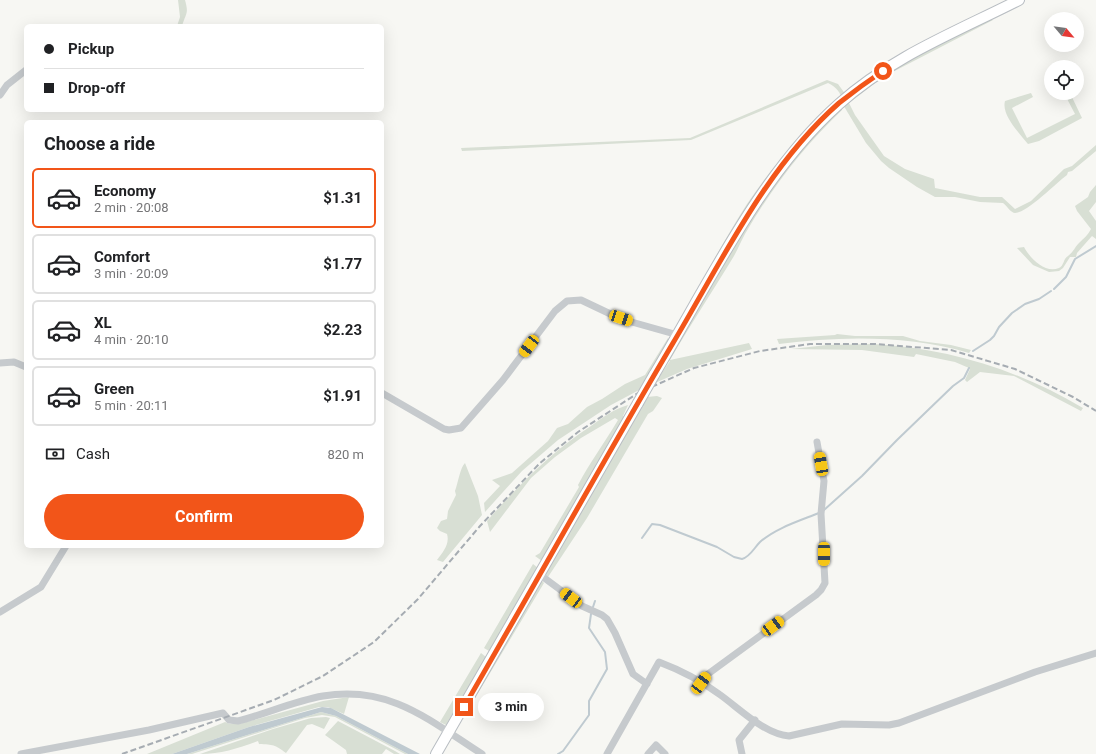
<!DOCTYPE html>
<html lang="en">
<head>
<meta charset="utf-8">
<style>
  :root { --surface:#fff; --page:#f6f6f6; --text:#202124; --muted:#757577; --line:#e0e0e0; --accent:#f25519 }
  body { margin:0; font-family:Roboto,sans-serif; background:var(--page); color:var(--text); height:100vh; display:flex; flex-direction:column; font-size:15px; white-space:nowrap }
  * { box-sizing:border-box; margin:0 }
  p { font-size:13px; color:var(--muted) }
  .icon { flex:none; width:22px; height:22px; fill:none; stroke:currentColor; stroke-width:2; stroke-linecap:round; stroke-linejoin:round }
  .map { position:relative; flex:1; overflow:hidden }
  .details { position:absolute; left:24px; top:120px; width:360px; height:428px; display:flex; flex-direction:column; background:var(--surface); border-radius:6px; box-shadow:0 4px 16px #0002 }
  .details>* { flex:none }
  .hud { position:absolute; left:24px; top:24px; width:360px; height:88px; border-radius:6px; box-shadow:0 4px 16px #0002; display:grid; align-content:center; height:88px; padding:0 20px; background:var(--surface) }
  .needle { width:26px; rotate:119deg }
  .buttons { position:absolute; left:1044px; top:12px; display:grid; gap:8px }
  .buttons a { display:grid; place-items:center; width:40px; height:40px; border-radius:50%; background:var(--surface); box-shadow:0 4px 16px #0002; font-size:20px }
  .end { position:absolute; width:18px; height:18px; margin:-9px; border:5px solid #f25519; background:#fff; box-shadow:0 0 0 2px #fff }
  .from { border-radius:50% }
  .bubble { position:absolute; height:28px; border-radius:14px; background:var(--surface); box-shadow:0 4px 16px #0002; font-size:13px; font-weight:700; line-height:28px; text-align:center }
  .car { position:absolute; width:12px; height:24px; margin:-12px -6px; border-radius:5px; box-shadow:0 0 3px 1px #0007; background:linear-gradient(#f5c518 24%,#345 0 40%,#f5c518 0 76%,#345 0 86%,#f5c518 0) }
  .hud b { display:flex; align-items:center; gap:14px; height:38px; font-size:15px }
  .hud b+b { border-top:1px solid var(--line) }
  .hud i { width:10px; height:10px; background:var(--text) }
  ul { padding:0; list-style:none }
  li { display:flex; align-items:center; gap:12px; height:60px; margin:0 8px 6px; padding:0 12px; border:2px solid var(--line); border-radius:6px }
  li div { flex:1 }
  li b { display:block; font-size:15px }
  li em { font-style:normal; font-weight:700 }
  li.active { border-color:var(--accent) }
  li>.icon { width:36px; height:36px; stroke-width:1.5 }
  h2 { padding:0 20px; font-size:18px; line-height:48px }
  .pay { display:flex; align-items:center; gap:10px; height:44px; padding:0 20px; font-size:15px }
  .pay p { margin-inline-start:auto }
  .primary-button { display:flex; gap:8px; margin-top:auto; padding:8px 20px }
  .primary-button a { flex:1; height:46px; border-radius:24px; background:var(--accent); color:#fff; font-size:16px; font-weight:700; line-height:46px; text-align:center }
  .map>svg:first-child { display:block }
</style>
</head>
<body>
<div class="map">
<svg width="1096" height="754" viewBox="0 0 1096 754">
  <rect width="100%" height="100%" fill="#f7f7f3"/>
  <path fill="#d8dfd4" d="M 178,0 L 185,0 C 189,14 186,13 182,26 L 177,26 L 180,17 Z
    M 990,19 L 993,20 L 883,77 L 849,103 L 855,115 L 884,156 L 905,169 L 934,179 L 935,188 L 980,197 L 1002,197 L 1015,209 L 1031,201 L 1064,169 L 1072,166 L 1096,145 L 1096,151 L 1072,171 L 1068,172 L 1067,175 C 1056,183 1027,213 1015,213 C 1011,213 1007,206 1003,203 L 980,202 L 955,197 L 935,197 L 917,187 L 889,168 L 881,161 L 866,143 L 842,103 L 903,62 Z
    M 827,80 L 838,84 L 846,95 L 816,123 L 678,326 C 700,285 722,243 747,204 C 774,164 805,129 841,97 C 840,91 833,85 828,83 L 691,140 L 462,151 L 461,148 L 690,138 Z
    M 1031,93 L 1033,97 L 1012,108 L 1027,138 L 1075,114 L 1064,93 L 1070,93 L 1082,118 L 1039,141 L 1028,144 C 1020,134 1001,115 1005,101 Z
    M 841,107 L 842,110 C 804,146 771,189 745,234 C 741,241 738,249 734,256 C 713,291 690,325 670,360 L 749,343 L 752,349 L 687,369 L 655,383 L 670,361 L 668,359 L 748,220 L 802,147 Z
    M 1096,185 L 1096,202 L 1089,211 L 1096,221 L 1096,239 L 1092,236 L 1077,253 L 1076,257 L 1070,257 L 1063,268 L 1059,271 L 1049,272 L 1033,265 L 1017,248 L 1024,247 C 1030,258 1045,274 1059,268 C 1064,266 1063,259 1068,256 C 1075,250 1074,248 1079,243 C 1084,238 1088,235 1091,229 L 1077,211 L 1075,206 L 1088,197 L 1090,192 Z
    M 837,334 L 855,336 L 903,336 L 920,341 L 951,345 L 971,350 L 969,353 C 908,335 841,336 779,344 L 777,339 L 835,335 Z
    M 668,338 L 670,343 L 641,389 L 611,405 L 558,440 L 522,471 L 485,512 L 484,503 L 500,486 L 492,480 L 512,473 L 548,441 L 557,428 L 568,424 L 587,407 L 602,399 L 625,384 L 645,375 Z
    M 873,344 C 948,348 1019,370 1083,408 L 1081,411 L 1014,376 L 980,372 L 967,382 L 965,380 L 970,369 L 969,368 L 955,362 L 916,354 L 914,357 L 862,350 L 791,349 L 827,345 Z
    M 657,396 L 662,398 L 653,411 L 648,414 L 587,518 L 548,577 L 543,574 L 647,397 Z
    M 628,405 L 623,416 L 625,417 L 542,561 L 535,556 L 540,553 L 579,487 L 578,485 C 590,462 605,442 618,420 L 615,418 L 581,438 L 555,457 L 531,478 L 490,532 L 487,521 C 518,486 551,452 591,426 C 603,417 614,409 628,405 Z
    M 465,463 L 478,496 L 482,515 L 443,562 L 437,560 C 443,552 450,544 447,534 L 440,531 L 437,528 L 441,521 L 447,519 L 448,511 L 456,495 L 455,491 C 458,483 460,468 465,463 Z
    M 533,564 L 538,568 L 489,651 L 484,648 Z
    M 540,579 L 544,583 L 454,733 L 451,731 Z
    M 481,653 L 486,657 L 446,725 L 440,722 Z
    M 349,697 L 344,714 L 328,707 L 319,707 L 249,727 L 172,754 L 147,754 L 225,722 L 230,724 L 239,724 L 323,701 Z
    M 321,712 L 336,716 L 408,754 L 405,754 L 335,717 L 322,715 L 305,718 L 192,754 L 187,754 Z
    M 326,717 L 330,718 L 324,729 L 312,724 L 307,725 L 286,753 C 274,744 274,745 259,744 L 258,741 C 239,748 221,754 200,754 L 273,729 L 311,718 Z
    M 338,721 L 395,751 L 400,754 L 394,754 L 386,749 L 382,754 L 347,754 L 346,750 L 325,735 Z"/>
  <path fill="#bfcad0" d="M 322,707 L 331,708 L 420,754 L 408,754 L 336,716 L 321,712 L 187,754 L 172,754 L 249,727 Z"/>
  <g fill="none" stroke-linecap="round" stroke-linejoin="round">
    <path stroke="#bfcad0" stroke-width="2" d="M 1054,289 L 1066,277 L 1075,259 L 1096,246
      M 973,351 L 990,340 L 994,336 L 999,327 L 1012,313 L 1025,304 L 1039,299 L 1051,291
      M 824,510 L 862,476 L 897,440 L 953,386 L 964,378 L 969,368
      M 642,538 L 652,524 L 660,525 L 717,547 L 734,557 L 742,559 C 750,557 754,548 760,542 C 776,528 799,521 819,513
      M 593,607 L 595,601
      M 558,754 L 563,751 L 589,715 L 589,701 L 607,669 L 605,652 L 589,628 L 591,614"/>
    <defs>
      <path id="secondary" d="M 654,375 C 708,285 760,174 839,104 C 891,57 958,31 1019,0
        M 436,754 L 638,403"/>
    </defs>
    <use href="#secondary" stroke="#b8bdc2" stroke-width="12"/>
    <path stroke="#c6cacd" stroke-width="7" d="M 0,95 L 7,85 L 26,70
      M 0,363 L 14,362 L 26,367
      M 382,393 L 444,429 L 449,430 L 461,428 L 503,380 L 555,311 L 567,301 L 581,300 L 621,319 L 678,335
      M 539,574 L 582,606 L 602,615 L 607,619 L 615,633 L 633,674 L 647,684
      M 0,612 L 41,587 L 66,546
      M 701,683 L 708,674 L 816,595 L 821,590 L 825,583 L 821,514 L 824,481 L 817,442
      M 21,754 L 149,730 L 223,713 L 229,720 L 238,721 C 266,714 294,701 323,696 C 390,685 429,720 482,754
      M 607,754 L 659,662 C 680,670 700,680 719,694 C 739,708 764,734 789,736 L 842,724 L 889,725 L 899,723 L 1035,672 L 1096,653
      M 648,754 L 656,745 L 665,754
      M 742,754 L 739,740 L 755,720"/>
    <use href="#secondary" stroke="#fff" stroke-width="10"/>
    <path stroke="#a6acb2" stroke-width="2" stroke-dasharray="6 3" stroke-linecap="butt" d="M 122,754 L 274,700 L 323,676 L 374,642 L 418,599 L 480,526 L 540,463 L 578,432 L 638,393 L 694,368 L 760,351 L 810,344 L 875,344 L 951,350 L 1015,369 L 1073,397 L 1096,411"/>
    <defs>
      <path id="secondary-bridge" d="M 638,403 L 654,375"/>
    </defs>
    <use href="#secondary-bridge" stroke="#b8bdc2" stroke-width="12" stroke-linecap="butt"/>
    <use href="#secondary-bridge" stroke="#fff" stroke-width="10"/>
  </g>
  <g fill="none" stroke-linecap="round" stroke-linejoin="round">
    <path stroke="#f25519" stroke-width="5" d="M 464,707 C 534,586 602,463 673,343 C 722,261 766,167 839,103 C 853,92 868,81 883,71"/>
  </g>
</svg>
<div class="buttons">
<a><svg class="needle" viewBox="-14 -14 28 28"><path d="M0-13l5 13h-10z" fill="#e53935"/><path d="M0 13l5-13h-10z" fill="#757577"/></svg></a>
<a><svg class="icon" aria-label="locate" viewBox="0 0 24 24"><circle cx="12" cy="12" r="6"/><path d="M12 2v4M12 18v4M2 12h4M18 12h4"/></svg></a>
</div>
<i class="end from" style="left:883px;top:71px"></i>
<i class="end" style="left:464px;top:707px"></i>
<div class="bubble" style="left:478px;top:693px;width:66px">3 min</div>
<i class="car" style="left:621px;top:318px;rotate:108deg"></i>
<i class="car" style="left:529px;top:346px;rotate:217deg"></i>
<i class="car" style="left:821px;top:464px;rotate:350deg"></i>
<i class="car" style="left:824px;top:554px;rotate:180deg"></i>
<i class="car" style="left:571px;top:598px;rotate:307deg"></i>
<i class="car" style="left:773px;top:626px;rotate:54deg"></i>
<i class="car" style="left:701px;top:683px;rotate:37deg"></i>
<div class="hud">
<b><i class="from"></i>Pickup</b>
<b><i></i>Drop-off</b>
</div>
<section class="details">
<h2>Choose a ride</h2>
<ul>
<li class="active"><svg class="icon" aria-label="car" viewBox="0 0 24 24"><path d="M5 17H2v-5l4-1 3-4h7l3 4 3 1v5h-3M9 17h6M6 11h13"/><circle cx="7" cy="17" r="2"/><circle cx="17" cy="17" r="2"/></svg><div><b>Economy</b><p>2 min · 20:08</p></div><em>$1.31</em></li>
<li><svg class="icon" aria-label="car" viewBox="0 0 24 24"><path d="M5 17H2v-5l4-1 3-4h7l3 4 3 1v5h-3M9 17h6M6 11h13"/><circle cx="7" cy="17" r="2"/><circle cx="17" cy="17" r="2"/></svg><div><b>Comfort</b><p>3 min · 20:09</p></div><em>$1.77</em></li>
<li><svg class="icon" aria-label="car" viewBox="0 0 24 24"><path d="M5 17H2v-5l4-1 3-4h7l3 4 3 1v5h-3M9 17h6M6 11h13"/><circle cx="7" cy="17" r="2"/><circle cx="17" cy="17" r="2"/></svg><div><b>XL</b><p>4 min · 20:10</p></div><em>$2.23</em></li>
<li><svg class="icon" aria-label="car" viewBox="0 0 24 24"><path d="M5 17H2v-5l4-1 3-4h7l3 4 3 1v5h-3M9 17h6M6 11h13"/><circle cx="7" cy="17" r="2"/><circle cx="17" cy="17" r="2"/></svg><div><b>Green</b><p>5 min · 20:11</p></div><em>$1.91</em></li>
</ul>
<div class="pay"><svg class="icon" aria-label="cash" viewBox="0 0 24 24"><path d="M3 7h18v10H3z"/><circle cx="12" cy="12" r="2"/></svg>Cash<p>820 m</p></div>
<div class="primary-button"><a>Confirm</a></div>
</section>
</div>
</body>
</html>
